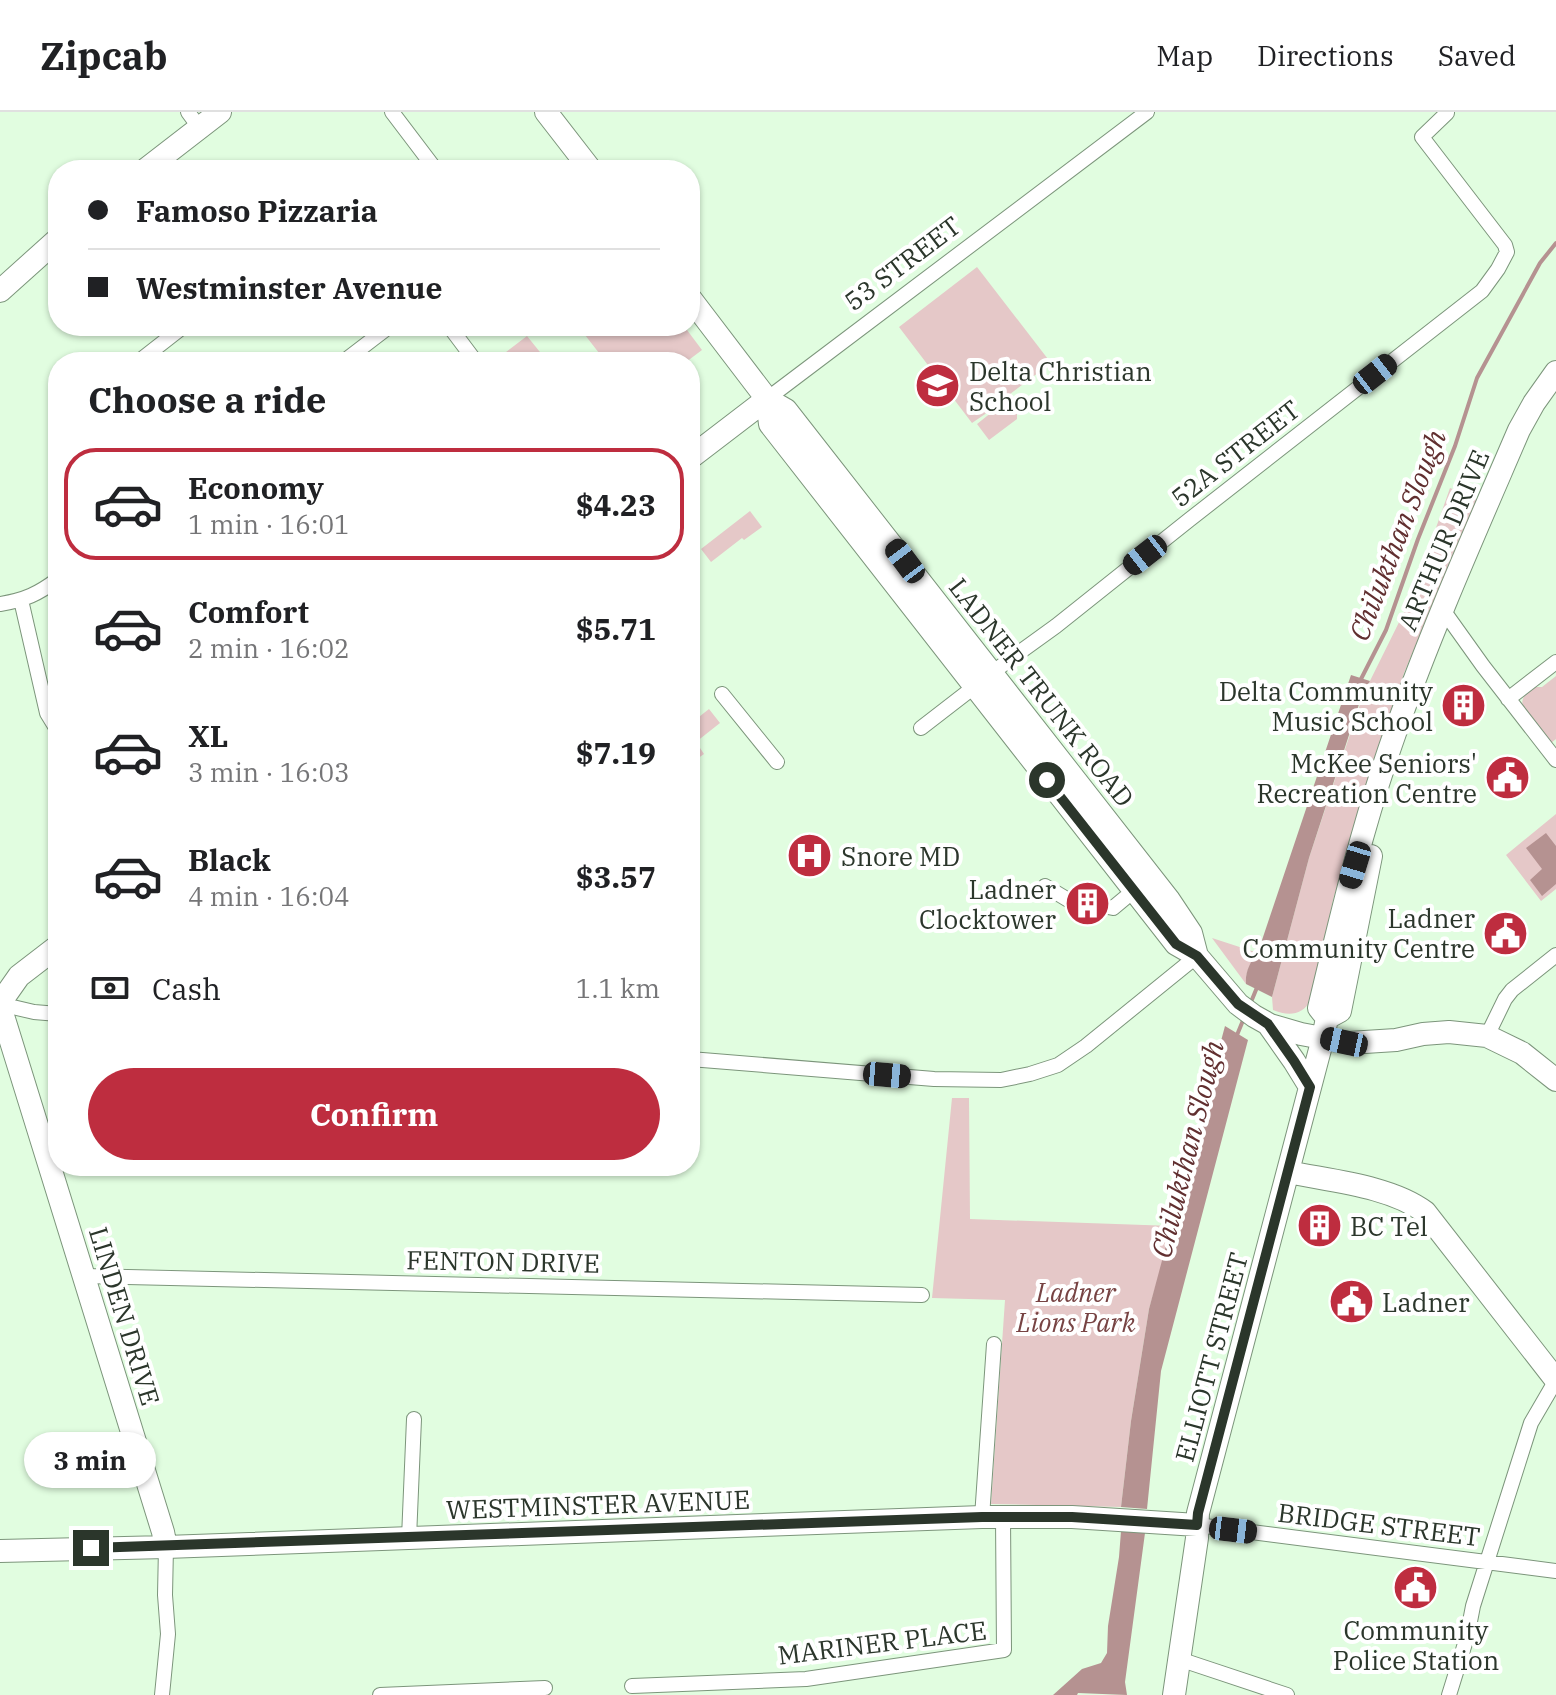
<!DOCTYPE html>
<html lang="en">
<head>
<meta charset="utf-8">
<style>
  :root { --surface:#fff; --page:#f2f2f2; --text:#202124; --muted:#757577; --line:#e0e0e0; --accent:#be2d3f }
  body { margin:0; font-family:"IBM Plex Serif",serif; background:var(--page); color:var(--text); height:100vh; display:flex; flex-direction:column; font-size:30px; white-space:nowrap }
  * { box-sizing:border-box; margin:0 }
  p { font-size:26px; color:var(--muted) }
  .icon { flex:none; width:44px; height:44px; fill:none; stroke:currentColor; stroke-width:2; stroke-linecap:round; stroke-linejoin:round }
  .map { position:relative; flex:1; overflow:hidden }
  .side { position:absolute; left:48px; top:240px; width:652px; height:824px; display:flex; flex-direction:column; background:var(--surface); border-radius:32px; box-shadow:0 2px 6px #0004 }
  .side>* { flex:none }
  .guide { position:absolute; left:48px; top:48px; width:652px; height:176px; border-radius:32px; box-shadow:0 2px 6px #0004; display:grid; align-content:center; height:176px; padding:0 40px; background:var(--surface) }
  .end { position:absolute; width:36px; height:36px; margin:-18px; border:10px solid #2b362b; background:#fff; box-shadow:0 0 0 4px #fff }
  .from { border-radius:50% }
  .bubble { position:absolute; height:56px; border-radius:28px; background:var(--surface); box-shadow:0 2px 6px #0004; font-size:26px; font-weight:700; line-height:56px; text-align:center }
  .car { position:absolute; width:24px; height:48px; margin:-24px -12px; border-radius:10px; box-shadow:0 0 6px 2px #0007; background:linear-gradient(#222 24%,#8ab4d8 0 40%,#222 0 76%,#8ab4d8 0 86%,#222 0) }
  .guide b { display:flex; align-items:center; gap:28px; height:76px; font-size:30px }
  .guide b+b { border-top:2px solid var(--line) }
  .guide i { width:20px; height:20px; background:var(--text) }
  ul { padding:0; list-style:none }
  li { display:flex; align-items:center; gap:24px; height:112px; margin:0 16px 12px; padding:0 24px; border:4px solid transparent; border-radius:32px }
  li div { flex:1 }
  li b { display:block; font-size:30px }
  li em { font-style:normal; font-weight:700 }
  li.on { border-color:var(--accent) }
  li>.icon { width:72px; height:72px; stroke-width:1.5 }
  h2 { padding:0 40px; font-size:36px; line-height:96px }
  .pay { display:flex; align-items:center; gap:20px; height:88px; padding:0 40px; font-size:30px }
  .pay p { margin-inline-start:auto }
  .cta { display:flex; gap:16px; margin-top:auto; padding:16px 40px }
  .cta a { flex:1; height:92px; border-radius:48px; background:var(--accent); color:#fff; font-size:32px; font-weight:700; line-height:92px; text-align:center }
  header { display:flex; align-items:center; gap:48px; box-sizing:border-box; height:112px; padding:0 40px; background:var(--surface); border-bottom:2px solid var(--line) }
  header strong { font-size:38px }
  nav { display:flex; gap:44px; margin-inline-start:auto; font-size:28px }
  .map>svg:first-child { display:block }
</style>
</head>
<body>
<header>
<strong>Zipcab</strong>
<nav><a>Map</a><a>Directions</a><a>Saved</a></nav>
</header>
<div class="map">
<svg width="1556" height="1583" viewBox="0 0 1556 1583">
  <rect width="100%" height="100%" fill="#e1fde0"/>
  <path fill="#e5c8c8" d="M 977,155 L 1051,251 L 1002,288 L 1008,289 L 1017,300 L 1017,307 L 989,328 L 977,312 L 992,300 L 991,298 L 972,311 L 899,215 Z
    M 578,214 L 684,214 L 702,238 L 686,250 L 606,250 Z
    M 527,224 L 548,250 L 493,250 Z
    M 1450,376 L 1477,387 L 1404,561 L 1356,722 L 1334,784 L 1311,888 C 1302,904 1288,904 1273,898 L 1272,885 L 1309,746 L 1363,583 L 1412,484 Z
    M 750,399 L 762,415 L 744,428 L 742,426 L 711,450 L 701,437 Z
    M 1556,564 L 1556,627 L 1551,631 L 1523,595 C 1520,585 1527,581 1535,575 L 1542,575 Z
    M 709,597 L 720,611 L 696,630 L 704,642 L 690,652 L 690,612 Z
    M 1556,702 L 1556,777 L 1541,789 L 1506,743 Z
    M 1212,826 L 1258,841 C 1251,849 1245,861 1246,872 Z
    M 952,986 L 969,986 L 970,1107 L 1173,1114 L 1149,1197 L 1131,1309 L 1121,1395 L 991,1392 L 1005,1188 L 932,1186 Z"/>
  <path fill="#b59291" d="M 1351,563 L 1370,569 L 1362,583 L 1309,746 L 1272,885 L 1246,872 C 1245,860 1250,850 1258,840 Z
    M 1546,721 L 1556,734 L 1556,772 L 1542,784 L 1530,768 L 1542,757 L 1526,736 Z
    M 1225,914 L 1248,928 L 1161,1259 L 1147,1397 L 1121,1395 L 1131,1309 L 1149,1197 Z
    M 1121,1419 L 1145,1421 L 1125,1570 L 1127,1583 L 1078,1581 L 1077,1583 L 1053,1583 L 1082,1557 L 1101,1551 L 1107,1541 L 1108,1514 L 1119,1445 Z"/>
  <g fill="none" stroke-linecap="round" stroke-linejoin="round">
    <path stroke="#b59291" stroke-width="4" d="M 1360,569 L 1386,518 L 1418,427 L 1455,334 L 1477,266 L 1540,151 L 1556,131
      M 1251,890 L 1258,873
      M 1237,923 L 1244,906"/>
    <defs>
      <path id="street" d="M 188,0 L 199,15
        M 392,0 L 436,58
        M 449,214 L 476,250
        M 138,250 L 184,214
        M 343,250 L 390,214
        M 767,287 L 1147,0
        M 21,488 L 47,601 L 58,619
        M 0,492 C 25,488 38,482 58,467
        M 1443,498 L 1483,554 L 1556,648
        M 722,582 L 777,650
        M 1508,587 L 1556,550
        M 921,616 L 1009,548 L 1056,514 L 1189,408 L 1482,179 L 1498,157 L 1507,140 L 1505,133 L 1422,25 L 1447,1
        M 1045,774 L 1070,789 L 1082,791
        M 1093,792 L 1113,796 L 1125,786
        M 0,892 L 34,900 L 58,902
        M 1487,924 L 1505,887 L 1512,878 L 1556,843
        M 690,947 L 934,967 L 1001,968 L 1030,962 L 1058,953 L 1086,934 L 1197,844
        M 84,1164 L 922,1183
        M 982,1405 L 994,1232
        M 1197,1413 L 1556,1459
        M 409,1426 L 414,1307
        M 1179,1547 L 1287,1583
        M 632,1574 L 806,1567 L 1004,1538 L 1003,1405
        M 162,1583 L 168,1522 L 165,1483 L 166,1435
        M 380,1583 L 545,1576
        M 1449,1583 L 1467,1525 L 1473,1494 L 1531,1311 L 1556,1268"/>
      <path id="secondary" d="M 546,0 L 591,58
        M 145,58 L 220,0
        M 0,179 L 58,127
        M 690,186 L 767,287 L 786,298 L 1169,788 L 1191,821 L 1197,844
        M 767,287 L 770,312 L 1176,832 L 1197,844 L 1238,892 L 1254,904 L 1270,913 L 1301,922 L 1349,931 L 1396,928 L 1423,922 L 1449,920 L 1487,924 L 1522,941 L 1556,968
        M 690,346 L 767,287
        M 0,891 L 19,864 L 58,834
        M 0,894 L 163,1420 L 166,1435
        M 1327,906 L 1340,899 L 1371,744
        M 1268,912 L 1294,949 L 1310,975
        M 1288,1060 C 1331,1069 1390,1074 1425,1100 L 1556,1268
        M 0,1439 L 166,1435 L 982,1405 L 1072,1405 L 1197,1413
        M 1174,1583 L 1197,1426 L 1198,1401 L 1323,926 L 1327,906 L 1319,896 C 1341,804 1363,711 1395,621 C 1431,519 1476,418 1519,318 L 1534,291 L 1556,260"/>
    </defs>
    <use href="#street" stroke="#7c957b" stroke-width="16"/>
    <use href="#secondary" stroke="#7c957b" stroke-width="24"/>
    <use href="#street" stroke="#fff" stroke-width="14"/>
    <use href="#secondary" stroke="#fff" stroke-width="22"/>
  </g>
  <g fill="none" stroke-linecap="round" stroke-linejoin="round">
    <path stroke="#2b362b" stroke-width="10" d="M 91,1436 L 982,1405 L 1072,1405 L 1197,1413 L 1198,1401 L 1310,975 L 1294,949 L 1268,912 L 1238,892 L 1197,844 L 1176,832 L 1047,668"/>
  </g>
  <defs>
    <symbol id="school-disc" viewBox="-11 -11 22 22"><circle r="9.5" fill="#be2d3f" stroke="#fff"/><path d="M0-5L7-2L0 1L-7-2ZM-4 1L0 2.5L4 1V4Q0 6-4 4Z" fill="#fff"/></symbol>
    <symbol id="building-disc" viewBox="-11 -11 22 22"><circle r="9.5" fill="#be2d3f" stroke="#fff"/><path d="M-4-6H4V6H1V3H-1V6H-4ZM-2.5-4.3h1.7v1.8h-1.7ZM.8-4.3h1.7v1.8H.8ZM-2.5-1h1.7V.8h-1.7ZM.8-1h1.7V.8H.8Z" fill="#fff"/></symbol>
    <symbol id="civic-disc" viewBox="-11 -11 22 22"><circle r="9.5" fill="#be2d3f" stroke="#fff"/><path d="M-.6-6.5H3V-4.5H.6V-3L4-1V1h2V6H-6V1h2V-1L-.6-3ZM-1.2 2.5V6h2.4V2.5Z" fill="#fff"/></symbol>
    <symbol id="hospital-disc" viewBox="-11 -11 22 22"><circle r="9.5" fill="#be2d3f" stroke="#fff"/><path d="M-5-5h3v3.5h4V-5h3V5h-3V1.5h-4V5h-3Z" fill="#fff"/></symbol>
  </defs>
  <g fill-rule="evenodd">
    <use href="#school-disc" x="912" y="248" width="51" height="51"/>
    <use href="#building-disc" x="1438" y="568" width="51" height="51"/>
    <use href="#civic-disc" x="1482" y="640" width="51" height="51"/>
    <use href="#hospital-disc" x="784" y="718" width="51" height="51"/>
    <use href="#building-disc" x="1062" y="766" width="51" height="51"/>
    <use href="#civic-disc" x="1480" y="796" width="51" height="51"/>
    <use href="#building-disc" x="1294" y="1088" width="51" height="51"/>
    <use href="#civic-disc" x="1326" y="1164" width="51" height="51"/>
    <use href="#civic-disc" x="1390" y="1450" width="51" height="51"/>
  </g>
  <g text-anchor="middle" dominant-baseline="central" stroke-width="8" stroke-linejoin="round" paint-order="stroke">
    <g font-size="26" fill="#2b362b" stroke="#fff">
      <text transform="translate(902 151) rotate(-37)">53 STREET</text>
      <text transform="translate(1235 341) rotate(-38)">52A STREET</text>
      <text transform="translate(1443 428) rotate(-67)">ARTHUR DRIVE</text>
      <text transform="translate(1042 580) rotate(52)">LADNER TRUNK ROAD</text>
      <text transform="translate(503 1149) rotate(1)">FENTON DRIVE</text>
      <text transform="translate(125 1204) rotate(73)">LINDEN DRIVE</text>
      <text transform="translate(1211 1245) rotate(-75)">ELLIOTT STREET</text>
      <text transform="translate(598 1392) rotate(-2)">WESTMINSTER AVENUE</text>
      <text transform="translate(1379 1412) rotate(7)">BRIDGE STREET</text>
      <text transform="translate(882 1530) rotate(-7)">MARINER PLACE</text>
    </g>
    <g font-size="26" fill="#2b362b" stroke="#fff" text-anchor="start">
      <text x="969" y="259">Delta Christian<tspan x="969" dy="30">School</tspan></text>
      <text x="1433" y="579" text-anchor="end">Delta Community<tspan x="1433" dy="30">Music School</tspan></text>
      <text x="1477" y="651" text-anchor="end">McKee Seniors'<tspan x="1477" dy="30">Recreation Centre</tspan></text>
      <text x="841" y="744">Snore MD</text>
      <text x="1056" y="777" text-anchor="end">Ladner<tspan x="1056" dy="30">Clocktower</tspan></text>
      <text x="1475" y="806" text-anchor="end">Ladner<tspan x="1475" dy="30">Community Centre</tspan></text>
      <text x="1350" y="1114">BC Tel</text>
      <text x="1382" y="1190">Ladner</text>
      <text x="1416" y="1518" text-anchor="middle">Community<tspan x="1416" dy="30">Police Station</tspan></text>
    </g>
    <g font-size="26" font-style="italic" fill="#774343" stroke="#fff">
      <text x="1076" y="1180">Ladner<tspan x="1076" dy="30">Lions Park</tspan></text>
    </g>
    <g font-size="28" font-style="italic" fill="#612f30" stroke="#fff">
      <text transform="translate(1397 423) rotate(-69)">Chilukthan Slough</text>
      <text transform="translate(1187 1037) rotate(-76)">Chilukthan Slough</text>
    </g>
  </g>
</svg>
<i class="end from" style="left:1047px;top:668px"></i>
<i class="end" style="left:91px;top:1436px"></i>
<div class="bubble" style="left:24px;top:1320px;width:132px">3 min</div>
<i class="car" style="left:1375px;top:262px;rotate:52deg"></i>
<i class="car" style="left:1145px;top:443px;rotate:232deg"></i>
<i class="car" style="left:905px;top:449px;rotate:323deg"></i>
<i class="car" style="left:1355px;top:753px;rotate:197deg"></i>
<i class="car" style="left:1344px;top:930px;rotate:282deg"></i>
<i class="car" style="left:887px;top:963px;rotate:95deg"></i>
<i class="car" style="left:1233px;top:1418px;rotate:97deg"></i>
<div class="guide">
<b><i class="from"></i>Famoso Pizzaria</b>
<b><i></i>Westminster Avenue</b>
</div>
<section class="side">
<h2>Choose a ride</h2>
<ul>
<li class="on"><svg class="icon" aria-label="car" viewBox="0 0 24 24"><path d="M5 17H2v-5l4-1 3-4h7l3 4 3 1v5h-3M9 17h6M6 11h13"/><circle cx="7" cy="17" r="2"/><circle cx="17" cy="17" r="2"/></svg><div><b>Economy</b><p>1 min · 16:01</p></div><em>$4.23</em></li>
<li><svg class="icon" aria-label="car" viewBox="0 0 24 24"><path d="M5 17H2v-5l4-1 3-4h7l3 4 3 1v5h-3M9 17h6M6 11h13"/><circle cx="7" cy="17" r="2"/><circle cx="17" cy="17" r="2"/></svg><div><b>Comfort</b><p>2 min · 16:02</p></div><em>$5.71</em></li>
<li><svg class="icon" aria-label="car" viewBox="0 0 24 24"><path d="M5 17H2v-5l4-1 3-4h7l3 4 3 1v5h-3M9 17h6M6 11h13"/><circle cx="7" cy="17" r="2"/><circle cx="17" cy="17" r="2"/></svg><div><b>XL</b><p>3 min · 16:03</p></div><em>$7.19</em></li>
<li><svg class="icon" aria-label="car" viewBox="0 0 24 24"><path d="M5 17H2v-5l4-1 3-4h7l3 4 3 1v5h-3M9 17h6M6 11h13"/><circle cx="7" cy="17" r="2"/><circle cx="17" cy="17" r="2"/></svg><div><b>Black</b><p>4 min · 16:04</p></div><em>$3.57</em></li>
</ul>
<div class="pay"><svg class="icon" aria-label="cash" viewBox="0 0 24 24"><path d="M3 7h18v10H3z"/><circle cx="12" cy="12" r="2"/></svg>Cash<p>1.1 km</p></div>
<div class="cta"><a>Confirm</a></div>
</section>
</div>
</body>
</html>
